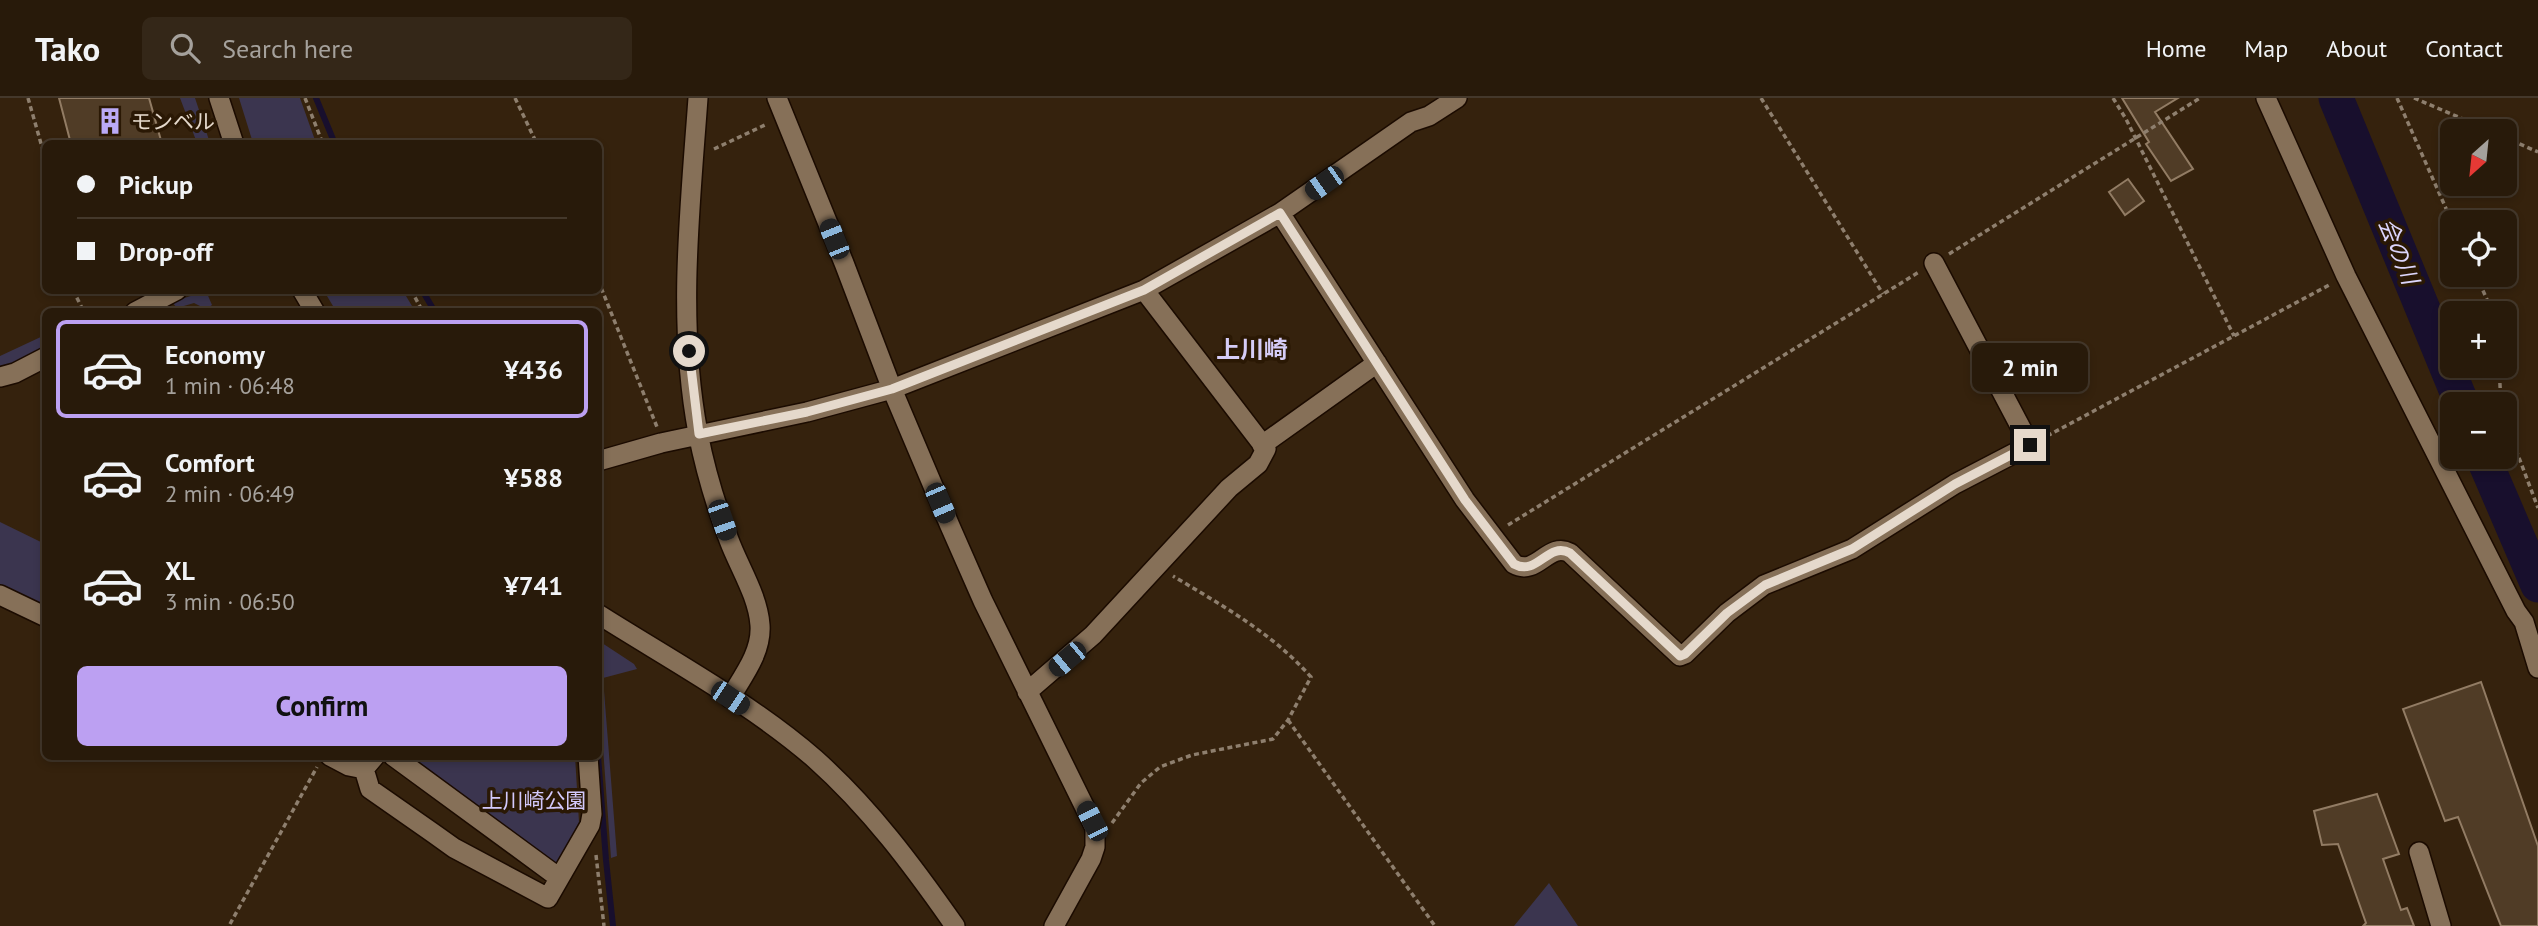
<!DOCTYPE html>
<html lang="en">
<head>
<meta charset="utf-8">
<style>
  :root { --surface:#281a0a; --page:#342718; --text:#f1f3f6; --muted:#a5a19c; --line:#44382b; --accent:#bca0f2 }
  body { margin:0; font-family:"PT Sans","Noto Sans JP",sans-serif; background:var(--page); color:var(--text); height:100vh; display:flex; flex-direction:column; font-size:26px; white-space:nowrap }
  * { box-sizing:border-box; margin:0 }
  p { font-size:23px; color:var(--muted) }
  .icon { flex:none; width:38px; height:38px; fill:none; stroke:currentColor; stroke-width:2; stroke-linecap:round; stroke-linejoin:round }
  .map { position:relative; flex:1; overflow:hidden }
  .panel { position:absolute; left:42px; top:210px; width:560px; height:452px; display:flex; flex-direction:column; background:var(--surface); border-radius:10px; box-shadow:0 4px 10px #0003,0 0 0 2px var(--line) }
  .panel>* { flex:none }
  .banner { position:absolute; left:42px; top:42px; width:560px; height:154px; border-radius:10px; box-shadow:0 4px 10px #0003,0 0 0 2px var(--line); display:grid; align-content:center; height:154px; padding:0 35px; background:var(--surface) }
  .needle { width:46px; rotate:207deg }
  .buttons { position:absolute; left:2440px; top:21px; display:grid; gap:14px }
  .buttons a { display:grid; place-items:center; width:77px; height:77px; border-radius:10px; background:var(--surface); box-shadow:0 4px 10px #0003,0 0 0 2px var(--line); font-size:35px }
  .end { position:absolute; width:32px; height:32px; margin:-16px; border:9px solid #e5d9cc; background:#111; box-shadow:0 0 0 4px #111 }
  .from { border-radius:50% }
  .bubble { position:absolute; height:49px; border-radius:10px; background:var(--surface); box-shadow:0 4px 10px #0003,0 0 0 2px var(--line); font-size:23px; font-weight:700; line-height:49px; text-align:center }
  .car { position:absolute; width:21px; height:42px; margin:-21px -10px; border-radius:9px; box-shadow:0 0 5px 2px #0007; background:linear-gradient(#222 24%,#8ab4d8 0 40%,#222 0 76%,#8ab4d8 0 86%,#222 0) }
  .banner b { display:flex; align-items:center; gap:24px; height:66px; font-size:26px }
  .banner b+b { border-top:2px solid var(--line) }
  .banner i { width:18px; height:18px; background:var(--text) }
  ul { padding:12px 0 0; list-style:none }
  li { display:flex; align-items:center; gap:21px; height:98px; margin:0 14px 10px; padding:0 21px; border:4px solid transparent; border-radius:10px }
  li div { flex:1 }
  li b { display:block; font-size:26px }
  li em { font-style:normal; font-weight:700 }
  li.current { border-color:var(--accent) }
  li>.icon { width:63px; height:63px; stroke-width:1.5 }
  .cta { display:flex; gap:14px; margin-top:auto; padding:14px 35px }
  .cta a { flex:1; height:80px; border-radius:10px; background:var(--accent); color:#111; font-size:28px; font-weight:700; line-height:80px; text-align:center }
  header { display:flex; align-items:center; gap:42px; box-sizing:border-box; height:98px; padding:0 35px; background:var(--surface); border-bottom:2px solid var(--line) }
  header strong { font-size:33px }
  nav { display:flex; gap:38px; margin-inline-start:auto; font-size:24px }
  .search { width:490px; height:63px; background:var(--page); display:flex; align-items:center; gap:18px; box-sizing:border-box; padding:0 24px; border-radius:10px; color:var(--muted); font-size:26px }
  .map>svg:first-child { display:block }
</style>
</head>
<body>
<header>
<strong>Tako</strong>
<div class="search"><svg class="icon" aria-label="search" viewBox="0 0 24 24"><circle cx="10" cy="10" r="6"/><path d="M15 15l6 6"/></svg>Search here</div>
<nav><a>Home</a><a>Map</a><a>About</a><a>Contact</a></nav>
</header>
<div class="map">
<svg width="2538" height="828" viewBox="0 0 2538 828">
  <rect width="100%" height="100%" fill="#35220d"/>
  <path fill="#3b354f" d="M 180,0 L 195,0 L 210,45 L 197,45 Z
    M 239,0 L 300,0 L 316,45 L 253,45 Z
    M 206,193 L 212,207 L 206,211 L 194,205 L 177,210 L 172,204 Z
    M 324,193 L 403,193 L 415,213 L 336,213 Z
    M 45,237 L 45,253 L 0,272 L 0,258 Z
    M 0,424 L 45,446 L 45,509 L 0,487 Z
    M 599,543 L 634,566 L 637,571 L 603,580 L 617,758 L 611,760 L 599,594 Z
    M 403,658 L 575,658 L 579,724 L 557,767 Z
    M 1549,785 L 1578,828 L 1514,828 Z"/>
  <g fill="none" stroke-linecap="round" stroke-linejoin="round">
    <path stroke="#180f2d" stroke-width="6" d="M 316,0 L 335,46
      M 422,192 L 435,214
      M 598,658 L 606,762 L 613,828"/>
    <path stroke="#180f2d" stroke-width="35" d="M 2336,0 L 2462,306
      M 2483,359 L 2538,487"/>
  </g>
  <path fill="#503c26" stroke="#927c64" stroke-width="2" d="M 59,0 L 149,0 L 162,46 L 71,46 Z
    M 2122,0 L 2178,0 L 2155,14 L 2193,71 L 2171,83 L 2146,46 L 2149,44 Z
    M 2128,81 L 2144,103 L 2125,117 L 2109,94 Z
    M 2481,584 L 2538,748 L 2538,828 L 2501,828 L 2458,719 L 2445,723 L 2403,611 Z
    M 2377,696 L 2399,756 L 2383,761 L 2401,812 L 2407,810 L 2414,828 L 2363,828 L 2366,825 L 2338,746 L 2322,747 L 2314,713 Z"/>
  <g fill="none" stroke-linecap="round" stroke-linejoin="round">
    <defs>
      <path id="minor" d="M 219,0 L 234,46
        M 698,0 C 690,111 677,224 698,335 C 705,371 716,408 729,442 C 739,469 758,498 760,527 C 762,554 743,578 730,600
        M 777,0 L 844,165 L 892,291 L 950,428 L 983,503 L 1095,730 L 1095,749 L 1091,761 L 1054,828
        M 2266,0 L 2346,178 L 2516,513 L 2524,524 L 2538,570
        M 1280,115 L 1465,402 L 1514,466 C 1537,479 1548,443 1570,455 L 1680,558 L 1685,556 L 1727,515 L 1764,487 L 1852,451 L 1955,386 L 2030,347 L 1934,165
        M 302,192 L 315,214
        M 135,214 L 177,192
        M 0,279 L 15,275 L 46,259
        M 1262,347 L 1377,265
        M 598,363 L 661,345 L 807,314 L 892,291 L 1144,192 L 1280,115 L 1411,24 L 1429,18 L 1457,0
        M 0,497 L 46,519
        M 598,516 C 669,561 752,606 815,661 C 870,710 913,768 955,828
        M 1027,594 L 1093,537 L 1229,390 L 1258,366 L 1266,351 L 1144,192
        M 330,658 L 349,668 L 364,671 L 375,658
        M 393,658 L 558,779
        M 364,671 L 370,691 L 433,735 L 454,750 L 548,800 L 590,727 L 592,716 L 588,658
        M 2419,754 L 2441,828"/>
    </defs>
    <use href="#minor" stroke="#1b0b00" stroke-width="22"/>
    <path stroke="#8e7f6e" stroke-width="3.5" stroke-dasharray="5 3.5" stroke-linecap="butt" d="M 28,0 L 46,63
      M 305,0 L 323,46
      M 515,0 L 537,46
      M 1761,0 L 1883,196
      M 2113,0 L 2126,21 L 2234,238
      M 2397,0 L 2452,124
      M 2414,0 L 2491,33
      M 2504,39 L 2538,54
      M 714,51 L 767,26
      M 1949,156 L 2200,0
      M 2476,177 L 2493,215
      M 598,182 L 657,329
      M 73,192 L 84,214
      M 411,192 L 423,214
      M 2499,268 L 2501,306
      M 2504,320 L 2538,410
      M 2047,338 L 2331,186
      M 1508,427 L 1919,174
      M 1288,622 L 1435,828
      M 1112,725 L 1141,685 L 1160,669 L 1192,657 L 1273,641 L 1288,622 L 1311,579 C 1272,535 1223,508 1173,478
      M 596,757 L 604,828
      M 230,826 L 317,669"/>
    <use href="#minor" stroke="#867058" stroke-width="19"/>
  </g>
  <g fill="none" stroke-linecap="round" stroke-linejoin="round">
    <path stroke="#e5d9cc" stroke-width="9" d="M 689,253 L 699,336 L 807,314 L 892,291 L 1144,192 L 1280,115 L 1465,402 L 1514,466 C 1537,479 1548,443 1570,455 L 1680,558 L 1685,556 L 1727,515 L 1765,487 L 1852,451 L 1955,386 L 2030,347"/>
  </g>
  <defs>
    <symbol id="building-bare" viewBox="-9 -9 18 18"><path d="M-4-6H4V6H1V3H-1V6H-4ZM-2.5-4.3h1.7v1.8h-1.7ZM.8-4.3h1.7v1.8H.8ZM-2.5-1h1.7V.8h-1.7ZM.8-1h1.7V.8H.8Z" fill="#bbaaf6" stroke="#2a1804" stroke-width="2.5" paint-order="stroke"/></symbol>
  </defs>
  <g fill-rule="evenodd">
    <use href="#building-bare" x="91" y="4" width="38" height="38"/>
  </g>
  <g text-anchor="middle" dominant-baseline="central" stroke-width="7" stroke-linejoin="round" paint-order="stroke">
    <g font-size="21" fill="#e5d9cc" stroke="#2a1804" text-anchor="start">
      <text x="131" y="23">モンベル</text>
    </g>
    <g font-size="21" fill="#d3c9fc" stroke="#2a1804">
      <text x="534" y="702">上川崎公園</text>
    </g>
    <g font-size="23" font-style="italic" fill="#dcd5fb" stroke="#2a1804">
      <text transform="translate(2399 153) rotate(68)">会の川</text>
    </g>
    <g font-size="24" font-weight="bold" fill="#d5ccf7" stroke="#2a1804">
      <text x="1252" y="251">上川崎</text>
    </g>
  </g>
</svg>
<div class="buttons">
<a><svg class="needle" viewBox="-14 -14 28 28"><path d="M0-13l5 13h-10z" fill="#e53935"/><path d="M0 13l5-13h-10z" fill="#a5a19c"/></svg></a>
<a><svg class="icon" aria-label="locate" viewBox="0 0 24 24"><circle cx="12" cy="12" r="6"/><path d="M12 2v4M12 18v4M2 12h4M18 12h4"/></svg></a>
<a>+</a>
<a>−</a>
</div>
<i class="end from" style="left:689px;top:253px"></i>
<i class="end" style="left:2030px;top:347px"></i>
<div class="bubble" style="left:1972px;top:245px;width:116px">2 min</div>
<i class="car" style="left:1324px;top:85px;rotate:235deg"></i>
<i class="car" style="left:834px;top:141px;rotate:338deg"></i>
<i class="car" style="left:940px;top:405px;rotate:157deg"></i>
<i class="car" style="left:722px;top:422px;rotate:161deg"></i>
<i class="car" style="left:1067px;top:561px;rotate:230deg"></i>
<i class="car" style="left:730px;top:600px;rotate:124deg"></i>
<i class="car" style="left:1092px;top:723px;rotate:333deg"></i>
<div class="banner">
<b><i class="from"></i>Pickup</b>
<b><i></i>Drop-off</b>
</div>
<section class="panel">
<ul>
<li class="current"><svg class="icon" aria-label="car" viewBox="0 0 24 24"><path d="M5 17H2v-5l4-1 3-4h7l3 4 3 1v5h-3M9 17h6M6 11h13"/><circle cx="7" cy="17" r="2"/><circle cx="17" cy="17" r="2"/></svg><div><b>Economy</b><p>1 min · 06:48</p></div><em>¥436</em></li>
<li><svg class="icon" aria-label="car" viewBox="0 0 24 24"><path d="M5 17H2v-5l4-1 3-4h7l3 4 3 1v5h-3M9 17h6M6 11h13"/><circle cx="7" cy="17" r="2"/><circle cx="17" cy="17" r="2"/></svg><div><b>Comfort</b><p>2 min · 06:49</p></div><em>¥588</em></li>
<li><svg class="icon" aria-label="car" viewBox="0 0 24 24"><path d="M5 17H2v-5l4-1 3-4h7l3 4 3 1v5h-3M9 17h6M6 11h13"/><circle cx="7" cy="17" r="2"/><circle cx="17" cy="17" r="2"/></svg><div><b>XL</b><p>3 min · 06:50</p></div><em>¥741</em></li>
</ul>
<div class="cta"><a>Confirm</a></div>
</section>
</div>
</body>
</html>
